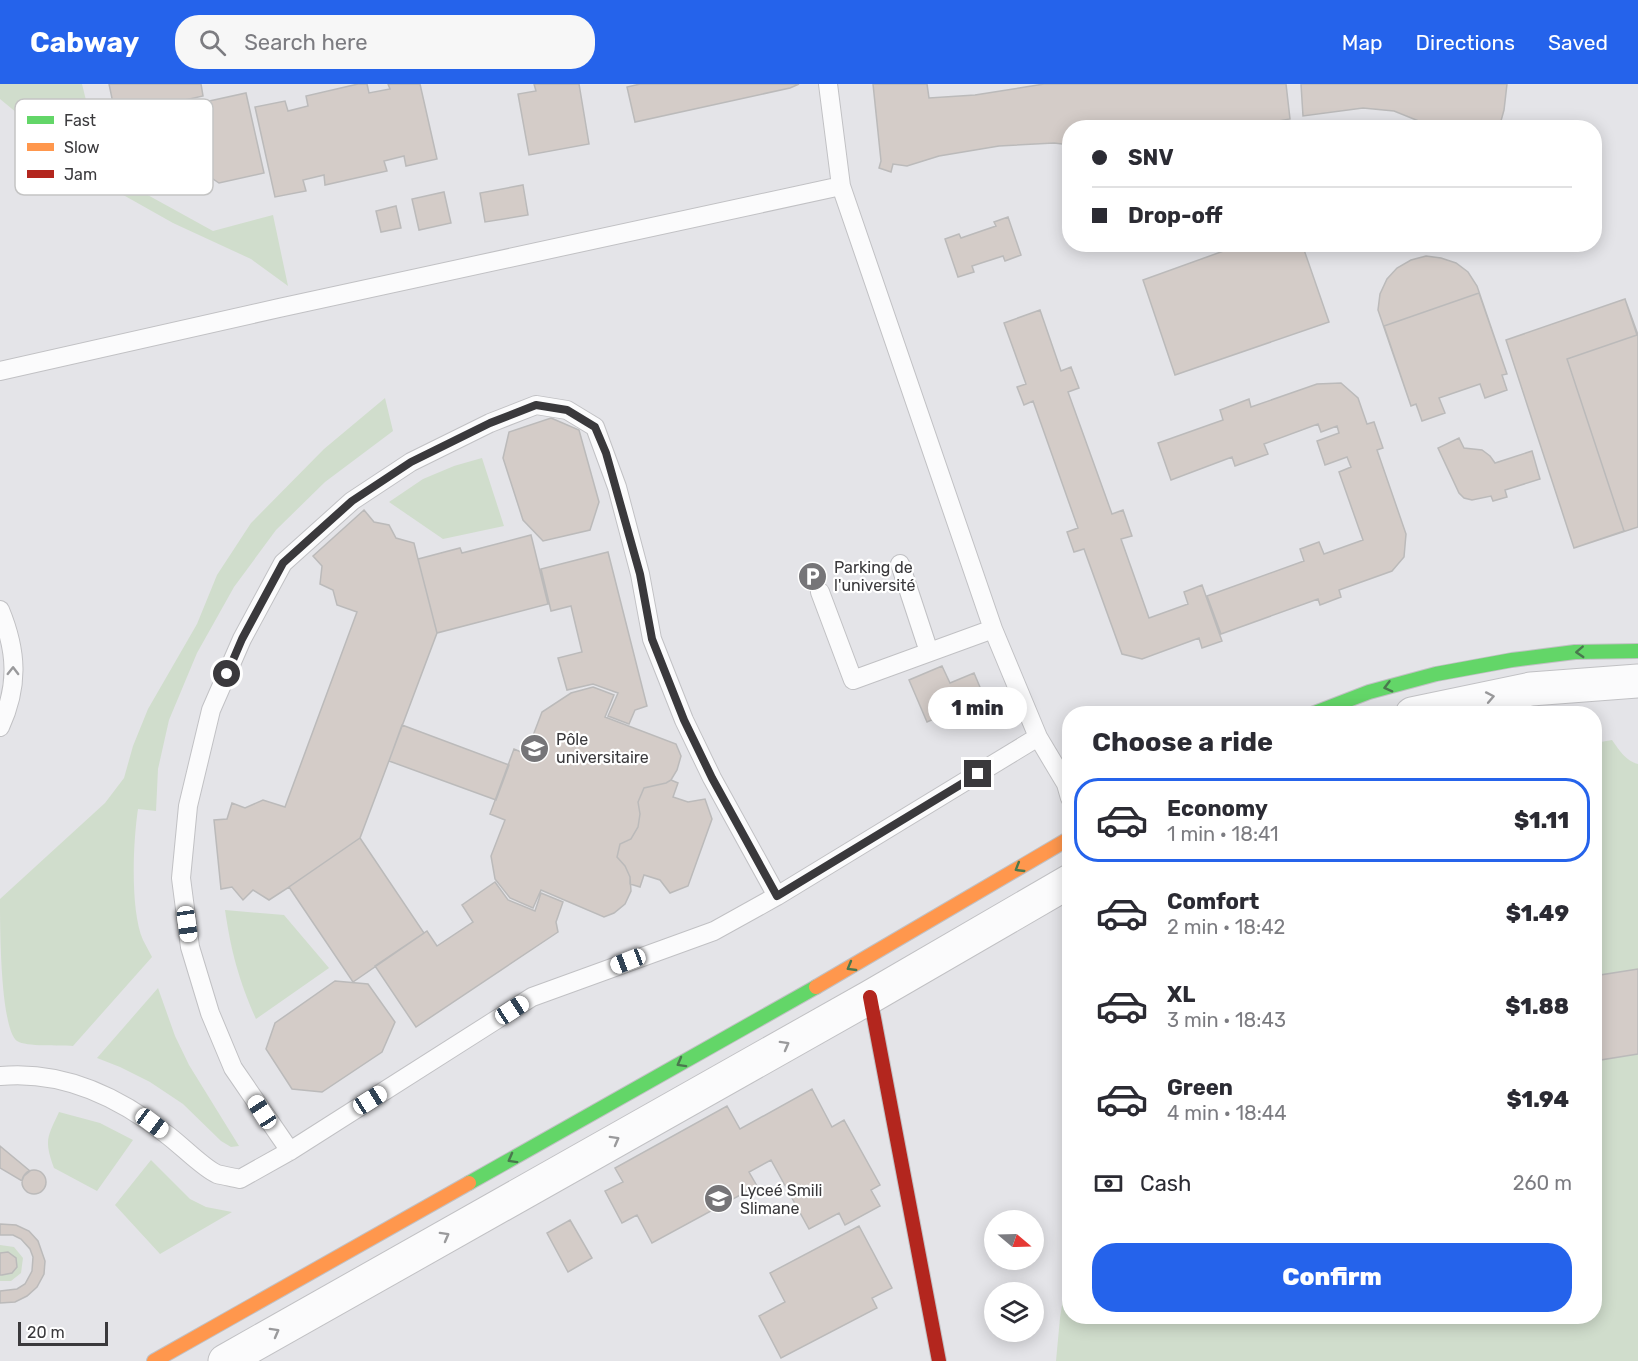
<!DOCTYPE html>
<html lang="en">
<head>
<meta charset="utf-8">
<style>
  :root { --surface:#fff; --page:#f7f7f7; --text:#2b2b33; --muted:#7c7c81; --line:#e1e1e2; --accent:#2563eb }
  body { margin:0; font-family:Rubik,sans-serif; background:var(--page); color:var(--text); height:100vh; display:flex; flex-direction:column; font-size:22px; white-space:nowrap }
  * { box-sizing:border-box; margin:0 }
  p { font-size:20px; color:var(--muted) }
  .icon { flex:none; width:33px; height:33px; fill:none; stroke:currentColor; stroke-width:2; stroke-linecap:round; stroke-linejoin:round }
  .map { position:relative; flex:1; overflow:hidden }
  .drawer { position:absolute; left:1062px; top:622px; width:540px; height:618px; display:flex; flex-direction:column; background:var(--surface); border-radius:24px; box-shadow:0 3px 15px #0003 }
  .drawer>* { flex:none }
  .banner { position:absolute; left:1062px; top:36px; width:540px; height:132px; border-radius:24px; box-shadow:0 3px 15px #0003; display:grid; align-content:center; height:132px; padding:0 30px; background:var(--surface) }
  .needle { width:39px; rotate:109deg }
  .tools { position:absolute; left:984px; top:1126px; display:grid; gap:12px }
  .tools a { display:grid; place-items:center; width:60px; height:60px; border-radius:50%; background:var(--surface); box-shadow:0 3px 15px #0003; font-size:30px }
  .scale { position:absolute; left:18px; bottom:15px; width:90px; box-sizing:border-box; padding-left:6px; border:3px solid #3a393c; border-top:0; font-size:16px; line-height:21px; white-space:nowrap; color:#3a393c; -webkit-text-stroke:4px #fff; paint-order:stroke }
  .end { position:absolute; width:27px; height:27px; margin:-14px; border:8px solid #3a393c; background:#fff; box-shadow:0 0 0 3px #fff }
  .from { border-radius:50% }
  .bubble { position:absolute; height:42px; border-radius:21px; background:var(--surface); box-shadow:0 3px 15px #0003; font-size:20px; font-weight:800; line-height:42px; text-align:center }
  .car { position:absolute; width:18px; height:36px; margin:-18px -9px; border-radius:8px; box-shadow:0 0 4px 2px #0007; background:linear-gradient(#fff 24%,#345 0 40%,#fff 0 76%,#345 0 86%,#fff 0) }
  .banner b { display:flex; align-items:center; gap:21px; height:57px; font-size:22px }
  .banner b+b { border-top:2px solid var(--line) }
  .banner i { width:15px; height:15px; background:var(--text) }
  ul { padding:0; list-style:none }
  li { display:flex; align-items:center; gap:18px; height:84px; margin:0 12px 9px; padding:0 18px; border:3px solid transparent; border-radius:24px }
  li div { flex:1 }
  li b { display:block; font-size:22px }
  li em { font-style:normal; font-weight:800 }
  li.active { border-color:var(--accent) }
  li>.icon { width:54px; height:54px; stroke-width:1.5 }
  h2 { padding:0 30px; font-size:27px; line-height:72px }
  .pay { display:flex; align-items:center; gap:15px; height:66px; padding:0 30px; font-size:22px }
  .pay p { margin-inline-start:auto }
  .cta { display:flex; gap:12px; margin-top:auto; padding:12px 30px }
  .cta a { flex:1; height:69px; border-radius:24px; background:var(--accent); color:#fff; font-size:24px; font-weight:800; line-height:69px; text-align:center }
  header { display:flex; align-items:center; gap:36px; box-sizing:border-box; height:84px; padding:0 30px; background:var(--accent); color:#fff }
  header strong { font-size:28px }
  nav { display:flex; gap:33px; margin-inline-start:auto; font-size:21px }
  .search { width:420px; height:54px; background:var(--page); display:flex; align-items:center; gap:15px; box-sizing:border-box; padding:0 21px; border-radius:24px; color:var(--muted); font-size:22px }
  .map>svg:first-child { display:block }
</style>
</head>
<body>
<header>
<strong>Cabway</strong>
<div class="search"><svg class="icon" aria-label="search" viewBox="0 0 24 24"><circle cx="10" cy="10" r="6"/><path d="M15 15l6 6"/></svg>Search here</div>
<nav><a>Map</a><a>Directions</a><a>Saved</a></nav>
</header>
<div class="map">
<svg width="1638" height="1277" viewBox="0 0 1638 1277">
  <rect width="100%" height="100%" fill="#e4e4e8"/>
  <path fill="#d0ddcc" d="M 0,0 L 82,0 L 97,61 L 73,75 L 0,15 Z
    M 115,93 L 213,147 L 273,131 L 288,202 L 251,175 L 173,139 L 102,99 Z
    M 385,314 L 393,347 L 325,398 L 276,446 L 234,503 L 197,569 L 169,636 L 158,685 L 156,727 L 138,725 C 133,758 130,826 143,856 C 146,862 149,867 152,873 L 73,962 C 60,961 26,963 17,957 C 0,944 0,840 0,815 L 105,719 L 124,694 L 133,662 L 148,625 L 197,540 L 217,491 L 251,439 L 324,365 Z
    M 482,374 L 504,442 L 443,455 L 389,418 L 423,395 L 454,382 Z
    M 1612,656 C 1619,666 1626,677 1638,680 L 1638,1277 L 1056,1277 L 1060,1234 L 1069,1176 L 1070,1233 L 1594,1233 L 1595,659 Z
    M 225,826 L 284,831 L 329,884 L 256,935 C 239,897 231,867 225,826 Z
    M 158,904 L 175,952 L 189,981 L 239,1062 L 231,1063 L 221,1057 L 183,1020 L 150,998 L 120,983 L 97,974 Z
    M 59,1028 L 100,1039 L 133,1056 L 97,1107 L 54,1084 C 44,1056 47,1054 59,1028 Z
    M 151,1076 L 190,1115 L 206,1123 L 232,1128 L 160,1170 L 115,1121 Z
    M 0,1161 L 14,1163 L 23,1174 L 21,1189 L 11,1197 L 0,1197 Z"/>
  <path fill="#d4ccc8" stroke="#bbbaba" stroke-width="1.5" d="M 109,0 L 201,0 L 203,12 L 145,25 L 148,36 L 118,43 Z
    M 358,0 L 367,0 L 369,9 L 390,5 L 388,0 L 420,0 L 437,75 L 406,82 L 404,72 L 384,77 L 387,87 L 325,101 L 324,91 L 303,96 L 306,107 L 275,113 L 255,23 L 285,17 L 288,27 L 308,22 L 306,12 Z
    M 534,0 L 579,0 L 589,60 L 529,71 L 518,10 L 536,7 Z
    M 799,0 L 790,4 L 635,38 L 627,3 L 640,0 Z
    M 873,0 L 927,0 L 929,14 L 975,11 L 1044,0 L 1286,0 L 1290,35 L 1238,44 L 1070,44 L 1070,61 L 1054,59 L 999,62 L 939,72 L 907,82 L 893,80 L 891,88 L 879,84 L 881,77 Z
    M 1301,0 L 1507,0 L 1504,26 L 1499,44 L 1436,44 L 1394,27 L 1363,24 L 1303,32 Z
    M 246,9 L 264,89 L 219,99 L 179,72 L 168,26 Z
    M 523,101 L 528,131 L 485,138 L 480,109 Z
    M 444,108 L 451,139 L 419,146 L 412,115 Z
    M 396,122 L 401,144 L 381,148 L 376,127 Z
    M 1008,133 L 1021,171 L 1005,177 L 1003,172 L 972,182 L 974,188 L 958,193 L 945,155 L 959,150 L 961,154 L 996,142 L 994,138 Z
    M 1243,160 L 1302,160 L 1329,238 L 1175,291 L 1143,196 Z
    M 1426,172 L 1441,174 L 1456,179 L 1468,188 L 1477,202 L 1507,290 L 1502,291 L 1507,306 L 1485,314 L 1480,300 L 1439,314 L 1445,329 L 1422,337 L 1416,320 L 1411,322 L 1378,226 L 1380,210 L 1387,195 L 1397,184 L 1411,176 Z
    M 1479,209 L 1507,290 L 1502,291 L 1507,306 L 1485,314 L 1480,300 L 1439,314 L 1445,329 L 1422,337 L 1416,320 L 1411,322 L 1384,242 Z
    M 1625,215 L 1638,251 L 1638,443 L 1574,464 L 1506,256 Z
    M 1625,215 L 1637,251 L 1567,275 L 1624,447 L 1574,464 L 1506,256 Z
    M 1040,226 L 1061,287 L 1071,283 L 1079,304 L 1068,308 L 1112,430 L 1123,426 L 1132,452 L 1121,455 L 1149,534 L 1188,520 L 1184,508 L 1202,501 L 1222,557 L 1202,564 L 1199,554 L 1142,575 L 1122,570 L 1084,465 L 1074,468 L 1067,448 L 1078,444 L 1033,317 L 1024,321 L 1017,303 L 1026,300 L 1004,239 Z
    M 1341,299 L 1358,314 L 1367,340 L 1374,338 L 1383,364 L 1377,366 L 1406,450 L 1404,473 L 1392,487 L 1339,506 L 1341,513 L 1320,521 L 1318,515 L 1221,550 L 1207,512 L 1304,477 L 1300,465 L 1319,458 L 1324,470 L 1363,456 L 1339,388 L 1351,383 L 1347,373 L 1325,381 L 1317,357 L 1339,349 L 1337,342 L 1321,348 L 1318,340 L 1264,360 L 1268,370 L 1235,382 L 1232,373 L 1171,396 L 1158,359 L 1223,336 L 1220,326 L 1249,315 L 1251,323 L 1317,300 Z
    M 551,334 L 579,346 L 599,418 L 590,446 L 543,457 L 523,436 L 503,374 L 509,348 Z
    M 1459,354 L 1464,364 L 1482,366 L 1490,372 L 1495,379 L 1532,367 L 1540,395 L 1505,406 L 1507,413 L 1493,417 L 1491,412 L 1472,416 L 1464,414 L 1459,409 L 1438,364 Z
    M 364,426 L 374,438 L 389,441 L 396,454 L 414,459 L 418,475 L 460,464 L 462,469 L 531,451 L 548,520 L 437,549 L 360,754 L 424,849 L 353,898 L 289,803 L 269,816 L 253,806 L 243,816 L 232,803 L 221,805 L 214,736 L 227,735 L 232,719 L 245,724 L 263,716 L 285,723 L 357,528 L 337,521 L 333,506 L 320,500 L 322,482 L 313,472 Z
    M 531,451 L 548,520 L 437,549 L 418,475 L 460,464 L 462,469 Z
    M 608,468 L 647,622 L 635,626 L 629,640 L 608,632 L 618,609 L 593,600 L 567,606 L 558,574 L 582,568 L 571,522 L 551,527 L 541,485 Z
    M 942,582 L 950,599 L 974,589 L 988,622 L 951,638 L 947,629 L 927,638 L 909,596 Z
    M 593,603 L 614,611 L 605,633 L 676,660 L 681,672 L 677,686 L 671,696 L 666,699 L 644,704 L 638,718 L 640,730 L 638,743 L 631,755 L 620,760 L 617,773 L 625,782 L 630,793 L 631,807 L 625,820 L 614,829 L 604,833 L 541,806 L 533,824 L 510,814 L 495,795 L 491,772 L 505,736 L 490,730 L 514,665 L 526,670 L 542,628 L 571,609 Z
    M 402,641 L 509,681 L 496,716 L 389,677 Z
    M 671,696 L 678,699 L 673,713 L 688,718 L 705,715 L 712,735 L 688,802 L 670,809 L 660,796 L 644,791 L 640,803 L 630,800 L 630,793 L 625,782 L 617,773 L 620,760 L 631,755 L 638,743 L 640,730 L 638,718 L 644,704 L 666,699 Z
    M 360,754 L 424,849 L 353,898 L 289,803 Z
    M 495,798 L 508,816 L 535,827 L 541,809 L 563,818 L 556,838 L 558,848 L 416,943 L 375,882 L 427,847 L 437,862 L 473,838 L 462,821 Z
    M 1638,885 L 1638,970 L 1594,977 L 1594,892 Z
    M 335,897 L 368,900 L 395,938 L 382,968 L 322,1008 L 292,1005 L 266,965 L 275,939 Z
    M 812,1005 L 832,1043 L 844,1036 L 880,1101 L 871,1106 L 880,1122 L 845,1141 L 839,1129 L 809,1145 L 771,1076 L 749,1088 L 757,1102 L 652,1159 L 637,1131 L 622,1139 L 605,1107 L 623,1098 L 615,1084 L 727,1022 L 740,1045 Z
    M 0,1062 L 30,1087 L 24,1092 L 22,1097 L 0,1084 Z
    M22 1098a12 12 0 1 1 24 0a12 12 0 1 1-24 0Z
    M 570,1136 L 592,1174 L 568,1188 L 547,1149 Z
    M 0,1140 L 16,1141 L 29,1147 L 38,1157 L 45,1177 L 44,1190 L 37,1203 L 27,1212 L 15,1218 L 0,1219 L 0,1207 L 17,1205 L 25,1200 L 32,1187 L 33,1173 L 30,1165 L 21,1155 L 13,1151 L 0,1151 Z
    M 859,1142 L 892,1204 L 872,1214 L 877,1224 L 781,1274 L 759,1232 L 785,1218 L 770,1189 Z
    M 8,1168 L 16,1174 L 17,1183 L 12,1189 L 2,1191 L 0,1191 L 0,1169 Z"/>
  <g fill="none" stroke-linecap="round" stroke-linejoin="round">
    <defs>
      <path id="lane" d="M 828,0 L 841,102 L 993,545 L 1038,653 L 1066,700 L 1070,714
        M 0,287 L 279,224 L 841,102
        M 900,480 L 929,568
        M 820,508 L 853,596 L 993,545
        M 0,526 C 17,567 19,602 0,643
        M 0,992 C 62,986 119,1013 166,1050 C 179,1059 204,1085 217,1090 C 224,1092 232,1093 240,1095 L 290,1067 L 532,913 L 714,847 L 777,812 L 1038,653
        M 290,1067 L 233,984 L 210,929 L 190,863 L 181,794 L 188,722 L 211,626 L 242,555 L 283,479 L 352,417 L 411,378 L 490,339 L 536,321 L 567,326 L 595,343 L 617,403 L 640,490 L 652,555 L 684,636 L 712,694 L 777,812"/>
      <path id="street" d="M 1412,630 L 1531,605 L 1638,597
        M 225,1277 L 870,913 L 1070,797"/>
      <path id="fast" d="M 1312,630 L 1369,608 L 1436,590 L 1512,576 L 1575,568 L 1638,567
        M 469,1099 L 816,903"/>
      <path id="slow" d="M 816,903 L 1070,754
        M 154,1277 L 469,1099"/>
      <path id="jam" d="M 870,913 L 939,1277"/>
    </defs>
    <use href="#lane" stroke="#c1c1c4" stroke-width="20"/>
    <use href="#street" stroke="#c1c1c4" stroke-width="35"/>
    <use href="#fast" stroke="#c1c1c4" stroke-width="16"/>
    <use href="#slow" stroke="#c1c1c4" stroke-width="16"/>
    <use href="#jam" stroke="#c1c1c4" stroke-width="16"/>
    <use href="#lane" stroke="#fbfbfc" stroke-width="18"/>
    <use href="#street" stroke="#fbfbfc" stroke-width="33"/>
    <use href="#fast" stroke="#63d668" stroke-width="14"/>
    <use href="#slow" stroke="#ff974d" stroke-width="14"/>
    <use href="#jam" stroke="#b3261e" stroke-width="14"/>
  </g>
  <defs><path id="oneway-chevron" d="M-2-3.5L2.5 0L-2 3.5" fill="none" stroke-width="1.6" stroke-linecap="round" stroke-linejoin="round" transform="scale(1.5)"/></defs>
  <g stroke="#4a784e">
    <use href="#oneway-chevron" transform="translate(1580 568) rotate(177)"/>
    <use href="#oneway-chevron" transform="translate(1388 603) rotate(165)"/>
    <use href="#oneway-chevron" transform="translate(1019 784) rotate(149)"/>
    <use href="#oneway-chevron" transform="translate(851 883) rotate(150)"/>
    <use href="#oneway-chevron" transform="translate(681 979) rotate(151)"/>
    <use href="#oneway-chevron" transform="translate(512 1075) rotate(151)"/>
  </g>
  <g stroke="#9a9a9c">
    <use href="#oneway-chevron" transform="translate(13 587) rotate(-89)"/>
    <use href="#oneway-chevron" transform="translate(1490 613) rotate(-11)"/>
    <use href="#oneway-chevron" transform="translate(785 961) rotate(-29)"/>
    <use href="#oneway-chevron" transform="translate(615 1056) rotate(-29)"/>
    <use href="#oneway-chevron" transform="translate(445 1152) rotate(-29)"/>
    <use href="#oneway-chevron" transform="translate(275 1248) rotate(-29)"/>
  </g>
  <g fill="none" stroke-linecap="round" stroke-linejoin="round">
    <path stroke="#3a393c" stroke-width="8" d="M 227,590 L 242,555 L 283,479 L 352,417 L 411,378 L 490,339 L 536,321 L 567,326 L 595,343 L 606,369 L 640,490 L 652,555 L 684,636 L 712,694 L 777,812 L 978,690"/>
  </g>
  <defs>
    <symbol id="parking-disc" viewBox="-11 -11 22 22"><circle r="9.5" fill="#767578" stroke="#fff"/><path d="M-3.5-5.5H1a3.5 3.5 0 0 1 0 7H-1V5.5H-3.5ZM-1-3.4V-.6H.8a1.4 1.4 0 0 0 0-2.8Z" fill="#fff"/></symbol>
    <symbol id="university-disc" viewBox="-11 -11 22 22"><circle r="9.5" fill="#767578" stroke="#fff"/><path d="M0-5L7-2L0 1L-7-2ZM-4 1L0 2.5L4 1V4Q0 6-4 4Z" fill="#fff"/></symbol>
  </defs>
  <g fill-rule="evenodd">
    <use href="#parking-disc" x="796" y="476" width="33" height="33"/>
    <use href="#university-disc" x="518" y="648" width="33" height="33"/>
    <use href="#university-disc" x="702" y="1098" width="33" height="33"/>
  </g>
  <g text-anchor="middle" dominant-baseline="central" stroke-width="4.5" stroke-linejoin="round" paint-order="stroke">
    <g font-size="16" fill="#3a393c" stroke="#fff" text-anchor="start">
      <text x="834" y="483">Parking de<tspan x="834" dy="18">l'université</tspan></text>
      <text x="556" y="655">Pôle<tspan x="556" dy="18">universitaire</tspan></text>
      <text x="740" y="1106">Lyceé Smili<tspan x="740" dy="18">Slimane</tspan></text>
    </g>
  </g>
  <rect x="15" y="15" width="198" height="96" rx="9" fill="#fff" stroke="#c4c4c4" stroke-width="1.5"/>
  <rect x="27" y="32" width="27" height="8" fill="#63d668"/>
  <rect x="27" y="59" width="27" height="8" fill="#ff974d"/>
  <rect x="27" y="86" width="27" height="8" fill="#b3261e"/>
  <g font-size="16" fill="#3a393c">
    <text x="64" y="42">Fast</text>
    <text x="64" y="69">Slow</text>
    <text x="64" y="96">Jam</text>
  </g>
</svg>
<div class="tools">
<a><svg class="needle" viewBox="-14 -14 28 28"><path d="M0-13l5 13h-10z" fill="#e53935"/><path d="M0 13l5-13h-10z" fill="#7c7c81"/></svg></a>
<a><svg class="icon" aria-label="layers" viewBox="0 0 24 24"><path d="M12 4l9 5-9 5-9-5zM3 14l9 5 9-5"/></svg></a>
</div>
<div class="scale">20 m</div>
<i class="end from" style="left:227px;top:590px"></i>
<i class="end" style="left:978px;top:690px"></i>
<div class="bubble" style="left:928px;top:603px;width:99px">1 min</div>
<i class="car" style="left:187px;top:840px;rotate:172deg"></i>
<i class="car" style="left:628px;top:877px;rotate:249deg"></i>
<i class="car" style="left:512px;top:926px;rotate:57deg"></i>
<i class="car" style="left:370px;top:1016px;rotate:58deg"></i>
<i class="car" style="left:262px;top:1028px;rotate:327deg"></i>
<i class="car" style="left:152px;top:1039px;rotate:127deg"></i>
<div class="banner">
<b><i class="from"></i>SNV</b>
<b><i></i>Drop-off</b>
</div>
<section class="drawer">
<h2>Choose a ride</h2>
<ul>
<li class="active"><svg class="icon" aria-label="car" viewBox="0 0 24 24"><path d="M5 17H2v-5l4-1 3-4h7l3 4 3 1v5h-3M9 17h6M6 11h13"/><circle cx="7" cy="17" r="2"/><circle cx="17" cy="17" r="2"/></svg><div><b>Economy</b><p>1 min · 18:41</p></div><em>$1.11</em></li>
<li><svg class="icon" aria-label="car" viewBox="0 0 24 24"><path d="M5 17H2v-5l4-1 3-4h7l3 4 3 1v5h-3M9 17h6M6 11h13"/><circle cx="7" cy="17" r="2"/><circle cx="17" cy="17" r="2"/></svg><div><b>Comfort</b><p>2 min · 18:42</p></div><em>$1.49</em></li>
<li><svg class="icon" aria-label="car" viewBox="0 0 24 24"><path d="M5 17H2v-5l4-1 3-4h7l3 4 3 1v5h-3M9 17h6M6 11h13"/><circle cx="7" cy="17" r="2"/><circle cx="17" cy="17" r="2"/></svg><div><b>XL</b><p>3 min · 18:43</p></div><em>$1.88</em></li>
<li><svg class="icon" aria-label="car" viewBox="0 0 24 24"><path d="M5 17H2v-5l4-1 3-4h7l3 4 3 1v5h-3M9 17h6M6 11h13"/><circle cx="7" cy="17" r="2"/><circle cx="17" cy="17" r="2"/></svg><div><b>Green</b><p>4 min · 18:44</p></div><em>$1.94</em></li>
</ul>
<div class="pay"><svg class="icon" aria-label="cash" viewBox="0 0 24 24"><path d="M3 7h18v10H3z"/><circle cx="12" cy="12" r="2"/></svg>Cash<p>260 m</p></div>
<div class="cta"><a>Confirm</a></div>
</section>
</div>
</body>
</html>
